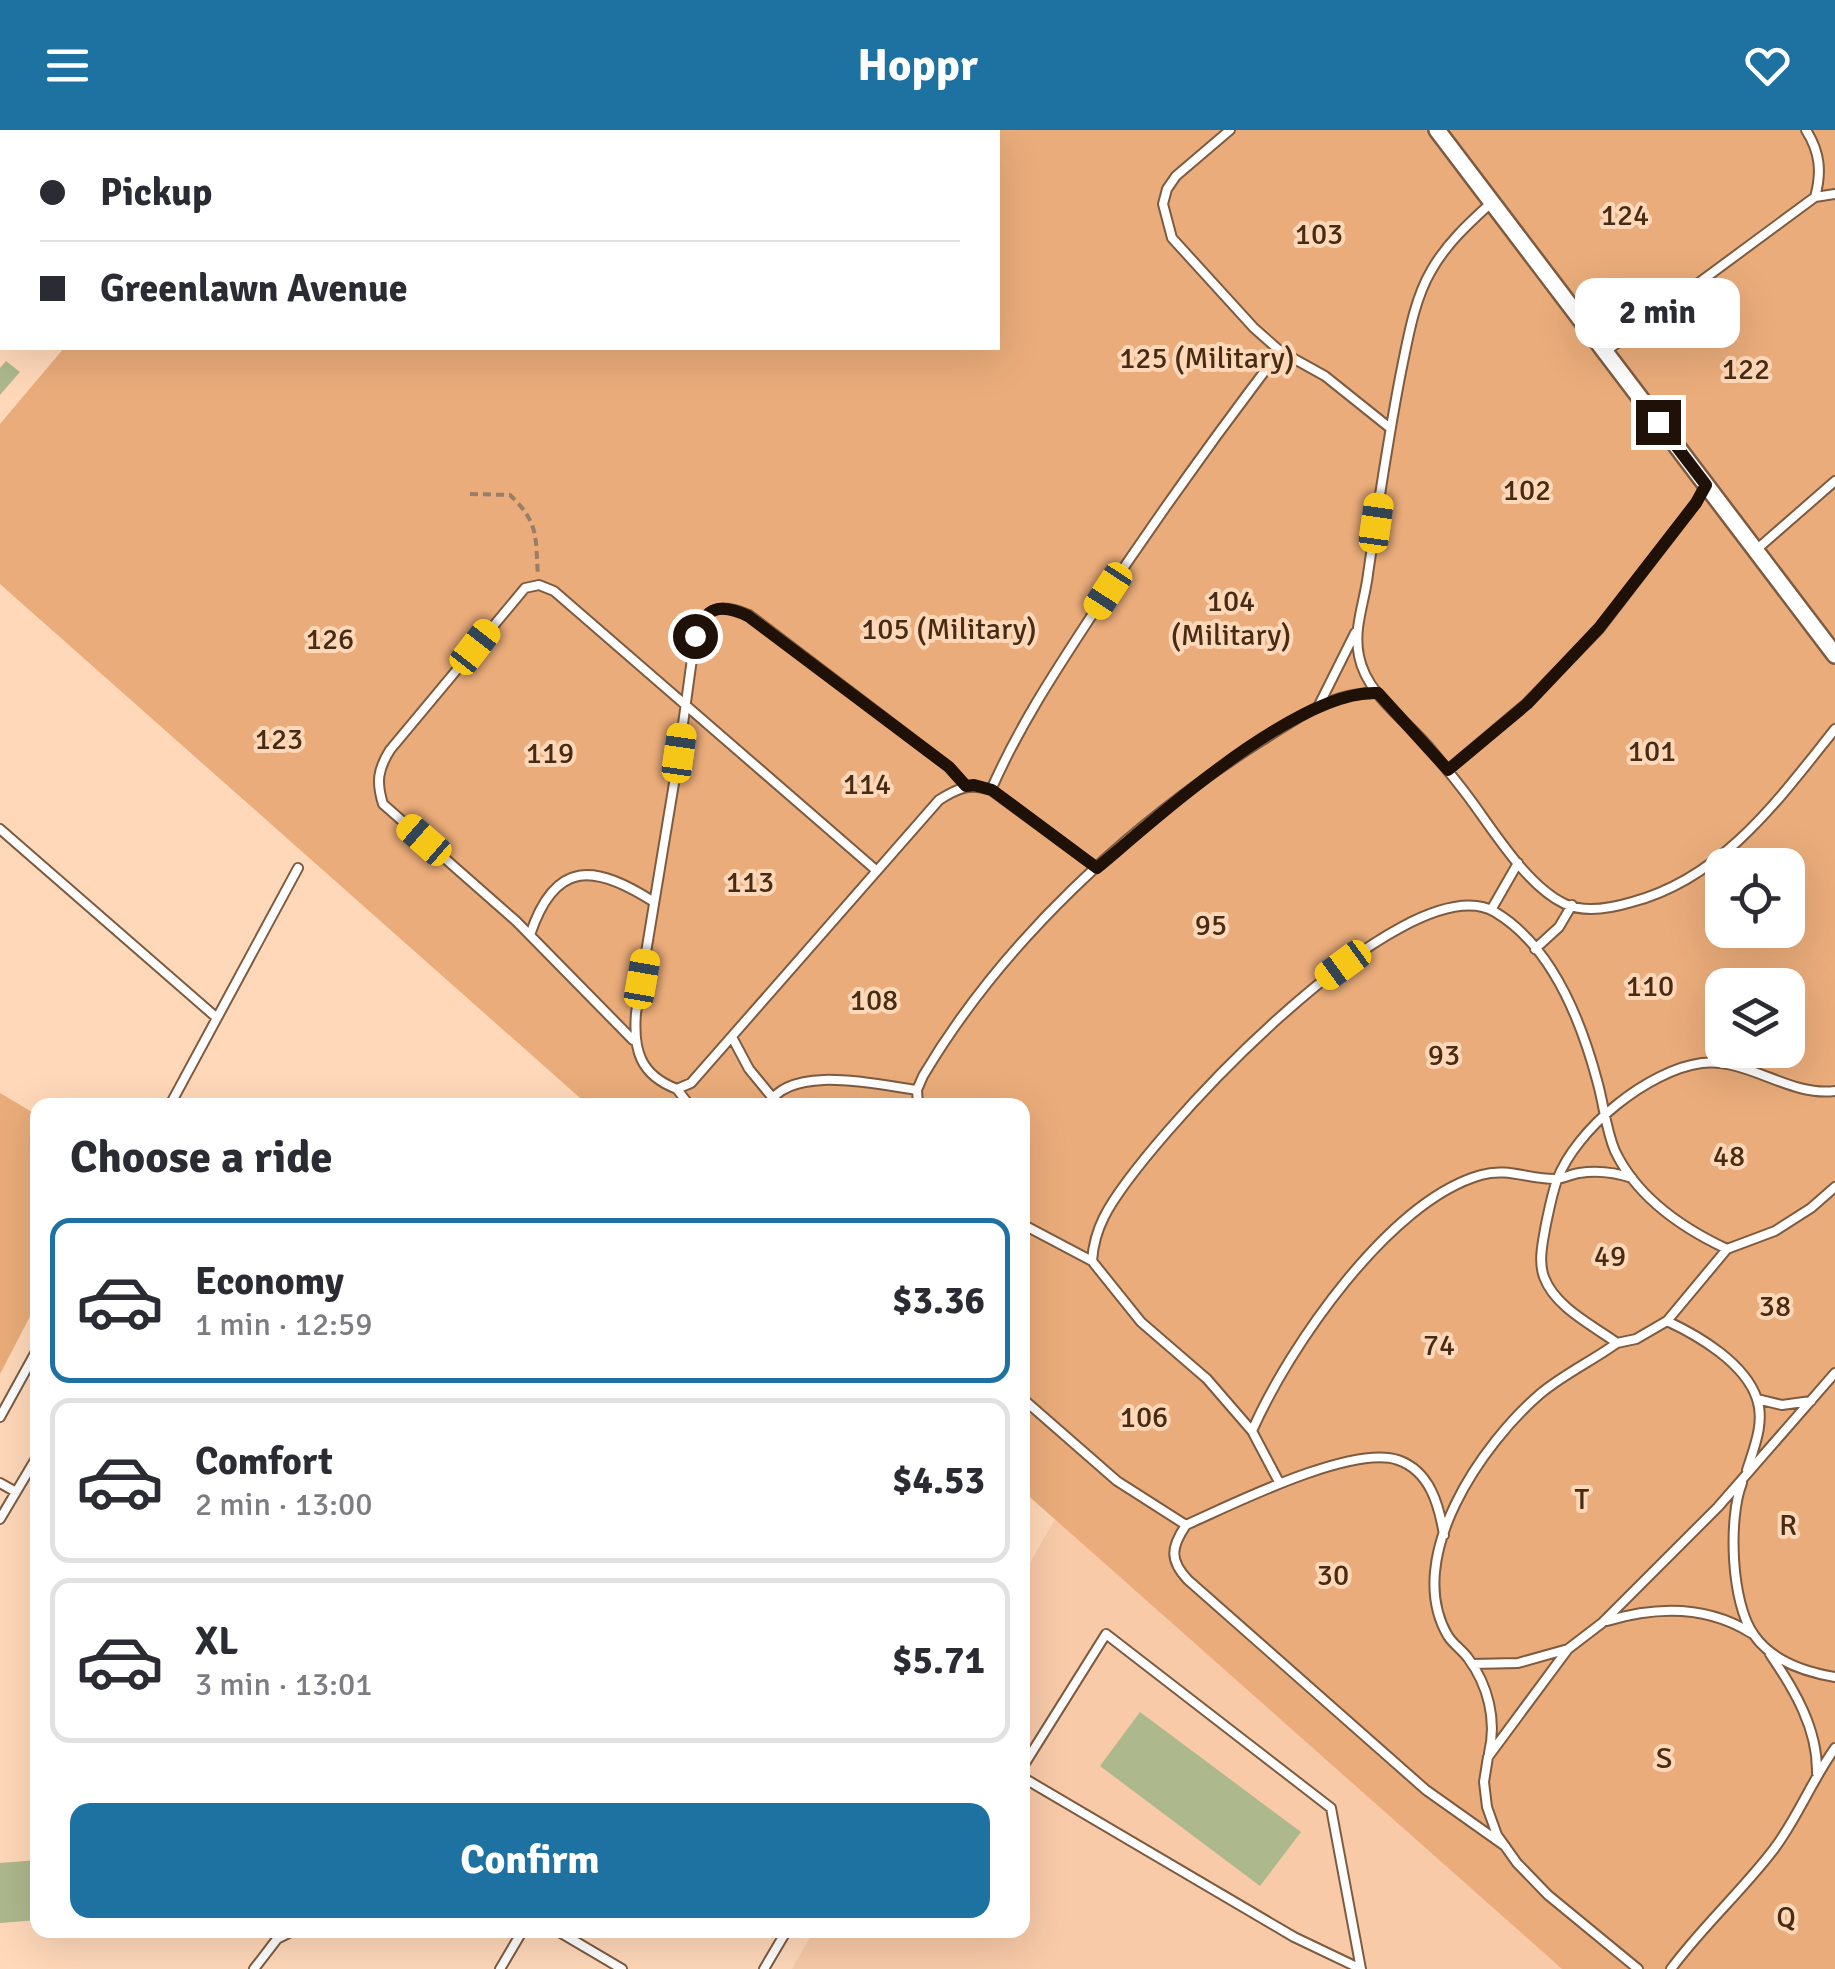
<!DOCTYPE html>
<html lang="en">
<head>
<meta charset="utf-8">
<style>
  :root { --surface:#fff; --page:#f7f7f7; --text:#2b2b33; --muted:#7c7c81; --line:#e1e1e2; --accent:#1e72a2 }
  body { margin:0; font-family:Signika,sans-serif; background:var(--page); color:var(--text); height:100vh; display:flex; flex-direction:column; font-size:38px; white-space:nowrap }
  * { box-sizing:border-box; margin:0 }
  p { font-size:32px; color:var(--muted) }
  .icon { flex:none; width:55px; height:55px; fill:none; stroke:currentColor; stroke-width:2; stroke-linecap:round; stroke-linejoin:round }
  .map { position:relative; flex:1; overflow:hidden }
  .details { position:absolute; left:30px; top:968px; width:1000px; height:840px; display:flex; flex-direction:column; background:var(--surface); border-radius:20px; box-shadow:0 10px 40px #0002 }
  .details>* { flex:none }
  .guide { position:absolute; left:0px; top:0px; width:1000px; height:220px; box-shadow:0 10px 40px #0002; display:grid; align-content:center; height:220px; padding:0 40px; background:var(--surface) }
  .fabs { position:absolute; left:1705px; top:718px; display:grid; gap:20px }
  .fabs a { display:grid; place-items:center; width:100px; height:100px; border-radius:20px; background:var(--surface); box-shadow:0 10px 40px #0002; font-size:50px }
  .end { position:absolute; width:45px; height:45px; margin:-22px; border:12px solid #1f1107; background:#fff; box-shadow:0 0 0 5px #fff }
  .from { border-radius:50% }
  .bubble { position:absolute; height:70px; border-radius:20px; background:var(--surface); box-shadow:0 10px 40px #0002; font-size:32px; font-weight:700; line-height:70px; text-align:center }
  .car { position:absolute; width:30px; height:60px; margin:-30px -15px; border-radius:12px; box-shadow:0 0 8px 2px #0007; background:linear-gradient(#f5c518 24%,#345 0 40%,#f5c518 0 76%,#345 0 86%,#f5c518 0) }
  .guide b { display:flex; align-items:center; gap:35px; height:95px; font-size:38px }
  .guide b+b { border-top:2px solid var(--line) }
  .guide i { width:25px; height:25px; background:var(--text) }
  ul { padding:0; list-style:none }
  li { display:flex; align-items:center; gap:30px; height:165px; margin:0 20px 15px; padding:0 20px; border:5px solid var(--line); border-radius:20px }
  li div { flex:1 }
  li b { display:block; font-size:38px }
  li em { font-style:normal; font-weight:700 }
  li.current { border-color:var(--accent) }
  li>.icon { width:90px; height:90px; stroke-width:1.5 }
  h2 { padding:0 40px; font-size:45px; line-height:120px }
  .button { display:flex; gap:20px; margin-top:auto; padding:20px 40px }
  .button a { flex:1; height:115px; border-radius:20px; background:var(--accent); color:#fff; font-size:40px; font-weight:700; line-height:115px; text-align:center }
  header { display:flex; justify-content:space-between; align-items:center; height:130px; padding:0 40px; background:var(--accent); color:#fff; font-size:45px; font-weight:700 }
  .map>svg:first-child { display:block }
</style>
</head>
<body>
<header><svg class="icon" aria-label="menu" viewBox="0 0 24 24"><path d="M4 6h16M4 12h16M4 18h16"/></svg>Hoppr<svg class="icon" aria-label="heart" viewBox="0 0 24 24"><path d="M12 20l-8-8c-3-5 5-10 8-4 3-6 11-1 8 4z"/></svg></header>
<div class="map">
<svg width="1835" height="1839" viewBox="0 0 1835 1839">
  <rect width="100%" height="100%" fill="#ffd8b9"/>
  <path fill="#f8caa8" d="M 1055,1389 L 1562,1839 L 792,1839 L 814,1800 L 1022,1800 L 1023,1445 Z"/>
  <path fill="#eaac7a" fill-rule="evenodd" d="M 248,0 L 1835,0 L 1835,1839 L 1562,1839 L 1023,1361 L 1022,975 L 588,975 L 0,454 L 0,294 L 64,218 L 998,218 L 998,2 L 246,2 ZM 1722,735 L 1788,735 L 1788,800 L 1722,800 ZM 1722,855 L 1788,855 L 1788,920 L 1722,920 Z
    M 0,963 L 37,985 L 37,1173 L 0,1244 Z"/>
  <path fill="#adb88d" d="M 6,231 L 20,242 L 0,265 L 0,238 Z
    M 1140,1582 L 1301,1702 L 1260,1756 L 1100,1636 Z
    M 38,1730 L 38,1790 L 0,1793 L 0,1733 Z"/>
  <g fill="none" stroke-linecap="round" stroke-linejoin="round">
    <defs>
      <path id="service" d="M 1230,0 L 1176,46 L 1167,59 L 1163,74 L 1172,108 L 1254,198 L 1280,221 L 1325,246 L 1390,298
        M 1815,67 L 1835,64
        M 1491,73 C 1469,93 1446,114 1431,141 C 1414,170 1408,209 1401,242 C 1388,309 1378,376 1368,444 C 1365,471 1353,498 1359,526 C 1366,563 1403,588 1427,615 C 1438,628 1449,642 1460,656 C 1489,692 1523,754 1565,774 C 1585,783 1612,778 1632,772 C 1723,748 1779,669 1835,599
        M 1605,222 L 1815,67 C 1822,42 1820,22 1806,0
        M 1756,420 L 1835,351
        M 1319,575 L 1355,503
        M 1448,640 L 1527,573 L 1599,499 L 1696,373 L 1705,356
        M 966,656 L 949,637 L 749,485 C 721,473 705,476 695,507 L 679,623 L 636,883 C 633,920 640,945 677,959 L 691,953 L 939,670 C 958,658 969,653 991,660 L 1097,738
        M 991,660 C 1019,596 1056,540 1094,482 C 1153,393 1215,306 1280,221
        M 0,699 L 217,888
        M 1491,780 L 1518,733
        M 530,805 C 555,729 595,734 654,772
        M 1535,819 L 1559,797 L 1572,775
        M 733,909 L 749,939 L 772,967
        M 633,910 L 516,791 L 383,674 C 376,652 378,639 390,620 L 525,458 L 539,455 L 554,461 L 877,741
        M 677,959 L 689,975
        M 1835,961 C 1789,967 1749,928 1702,933 C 1648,940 1576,999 1557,1050 C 1552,1064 1549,1080 1546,1094 C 1543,1111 1538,1131 1544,1147 C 1555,1177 1592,1195 1617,1213 L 1636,1209 L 1667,1191 L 1727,1119 L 1775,1101 L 1811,1078 L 1835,1057
        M 170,975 L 298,738
        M 768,975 C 790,933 879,955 917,960
        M 918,975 L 917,960 L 923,946 C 1003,811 1129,695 1261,611 C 1298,588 1332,561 1378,563
        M 1632,1048 C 1614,1042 1598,1040 1579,1043 C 1572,1044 1564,1048 1557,1049 C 1530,1050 1508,1037 1481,1045 C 1389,1071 1289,1217 1252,1301 L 1207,1249 L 1141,1192 L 1092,1131 C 1093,1116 1097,1101 1104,1087 C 1142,1012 1405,730 1495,782 C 1552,816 1582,893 1598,954 C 1604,976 1606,1000 1615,1021 C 1637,1067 1682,1098 1727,1119
        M 1022,1094 L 1092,1131
        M 1667,1191 C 1699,1206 1745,1233 1757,1269 C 1765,1292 1754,1318 1747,1340
        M 1022,1268 L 1117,1351 L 1186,1395
        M 1757,1269 L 1782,1275 L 1811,1271
        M 0,1287 L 38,1218
        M 1252,1301 L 1279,1352
        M 0,1353 L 16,1362
        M 1742,1353 C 1728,1388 1731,1474 1754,1505 C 1772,1531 1805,1542 1835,1547
        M 0,1389 L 38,1325
        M 1444,1405 C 1439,1375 1430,1341 1398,1330 C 1352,1314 1231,1375 1186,1395 C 1171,1417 1169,1430 1188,1450 L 1426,1660 L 1505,1716
        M 1607,1491 C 1657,1476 1706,1475 1751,1503
        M 1770,1524 C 1794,1559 1818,1599 1817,1643
        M 1472,1534 L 1518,1533 L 1568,1519
        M 1489,1623 C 1497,1590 1488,1555 1468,1528 C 1462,1520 1453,1514 1448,1506 C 1402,1428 1483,1313 1540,1264 C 1564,1244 1592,1231 1617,1213
        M 1022,1638 L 1106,1504 L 1331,1678 L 1361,1839
        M 1022,1647 L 1294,1807 L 1361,1839
        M 556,1800 L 622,1839
        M 254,1839 L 277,1809 L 295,1800
        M 500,1839 L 523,1800
        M 764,1839 L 787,1800
        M 1638,1839 L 1548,1765 L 1517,1733 L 1497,1705 L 1487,1677 L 1484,1652 L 1488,1627 L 1568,1519 L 1602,1493 L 1718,1377 L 1835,1243
        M 1671,1839 C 1702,1797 1742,1761 1774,1719 C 1798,1687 1812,1650 1835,1618"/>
      <path id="minor" d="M 1437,0 L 1835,525"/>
    </defs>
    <use href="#service" stroke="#7d5b40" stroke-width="12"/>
    <use href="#minor" stroke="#7d5b40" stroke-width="20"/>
    <path stroke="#987d67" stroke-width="4" stroke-dasharray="8 5" stroke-linecap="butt" d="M 470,364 L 510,365 C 540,394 535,407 538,446"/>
    <use href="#service" stroke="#fff" stroke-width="8"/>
    <use href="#minor" stroke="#fff" stroke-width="15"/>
  </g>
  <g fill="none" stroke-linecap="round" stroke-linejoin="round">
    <path stroke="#1f1107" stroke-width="12" d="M 695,506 C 705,476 721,473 748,486 L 949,637 L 966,656 L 974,655 L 992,660 L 1097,738 C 1158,687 1298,559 1378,563 L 1448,640 L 1527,574 L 1599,498 L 1696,373 L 1706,355 L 1658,292"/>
  </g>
  <g text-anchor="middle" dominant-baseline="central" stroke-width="8" stroke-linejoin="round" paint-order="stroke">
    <g font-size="30" fill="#472b12" stroke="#ffd8b9">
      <text x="1625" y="85">124</text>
      <text x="1319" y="104">103</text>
      <text x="1207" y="228">125 (Military)</text>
      <text x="1746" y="239">122</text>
      <text x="1527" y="360">102</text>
      <text x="1231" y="471">104<tspan x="1231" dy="34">(Military)</tspan></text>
      <text x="949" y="499">105 (Military)</text>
      <text x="330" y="509">126</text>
      <text x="279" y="609">123</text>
      <text x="1652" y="621">101</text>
      <text x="550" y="623">119</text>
      <text x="867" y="654">114</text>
      <text x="750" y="752">113</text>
      <text x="1211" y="795">95</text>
      <text x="1650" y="856">110</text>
      <text x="874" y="870">108</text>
      <text x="1444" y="925">93</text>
      <text x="1729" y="1026">48</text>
      <text x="1610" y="1126">49</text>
      <text x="1775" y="1176">38</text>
      <text x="1439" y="1215">74</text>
      <text x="1144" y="1287">106</text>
      <text x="1582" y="1369">T</text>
      <text x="1788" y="1395">R</text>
      <text x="1333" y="1445">30</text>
      <text x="1664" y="1628">S</text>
      <text x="1786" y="1787">Q</text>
    </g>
  </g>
</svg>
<div class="fabs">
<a><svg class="icon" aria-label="locate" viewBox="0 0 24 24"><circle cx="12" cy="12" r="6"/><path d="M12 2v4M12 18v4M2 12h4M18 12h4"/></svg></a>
<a><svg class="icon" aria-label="layers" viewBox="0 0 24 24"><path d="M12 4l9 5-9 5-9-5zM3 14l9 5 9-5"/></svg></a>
</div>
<i class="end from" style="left:695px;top:506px"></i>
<i class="end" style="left:1658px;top:292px"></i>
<div class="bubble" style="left:1575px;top:148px;width:165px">2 min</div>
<i class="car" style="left:1376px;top:393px;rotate:8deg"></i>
<i class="car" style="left:1108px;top:461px;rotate:213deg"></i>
<i class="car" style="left:475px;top:517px;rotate:38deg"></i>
<i class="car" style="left:679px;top:623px;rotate:8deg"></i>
<i class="car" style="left:424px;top:710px;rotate:311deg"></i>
<i class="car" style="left:1343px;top:835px;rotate:234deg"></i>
<i class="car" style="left:642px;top:849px;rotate:10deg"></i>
<div class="guide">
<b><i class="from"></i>Pickup</b>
<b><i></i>Greenlawn Avenue</b>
</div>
<section class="details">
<h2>Choose a ride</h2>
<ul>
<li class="current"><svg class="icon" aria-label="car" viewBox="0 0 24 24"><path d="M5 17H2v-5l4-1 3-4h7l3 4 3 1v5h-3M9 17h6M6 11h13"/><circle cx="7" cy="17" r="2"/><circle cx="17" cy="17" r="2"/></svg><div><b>Economy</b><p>1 min · 12:59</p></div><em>$3.36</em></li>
<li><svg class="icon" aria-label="car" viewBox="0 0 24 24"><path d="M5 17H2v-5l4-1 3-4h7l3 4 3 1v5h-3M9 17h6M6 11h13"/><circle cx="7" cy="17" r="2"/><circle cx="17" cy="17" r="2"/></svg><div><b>Comfort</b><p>2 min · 13:00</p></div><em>$4.53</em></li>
<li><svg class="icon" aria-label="car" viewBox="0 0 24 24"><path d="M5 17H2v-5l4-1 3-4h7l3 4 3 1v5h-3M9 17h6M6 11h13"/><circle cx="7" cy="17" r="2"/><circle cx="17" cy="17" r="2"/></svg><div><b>XL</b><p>3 min · 13:01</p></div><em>$5.71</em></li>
</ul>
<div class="button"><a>Confirm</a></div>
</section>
</div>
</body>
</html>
